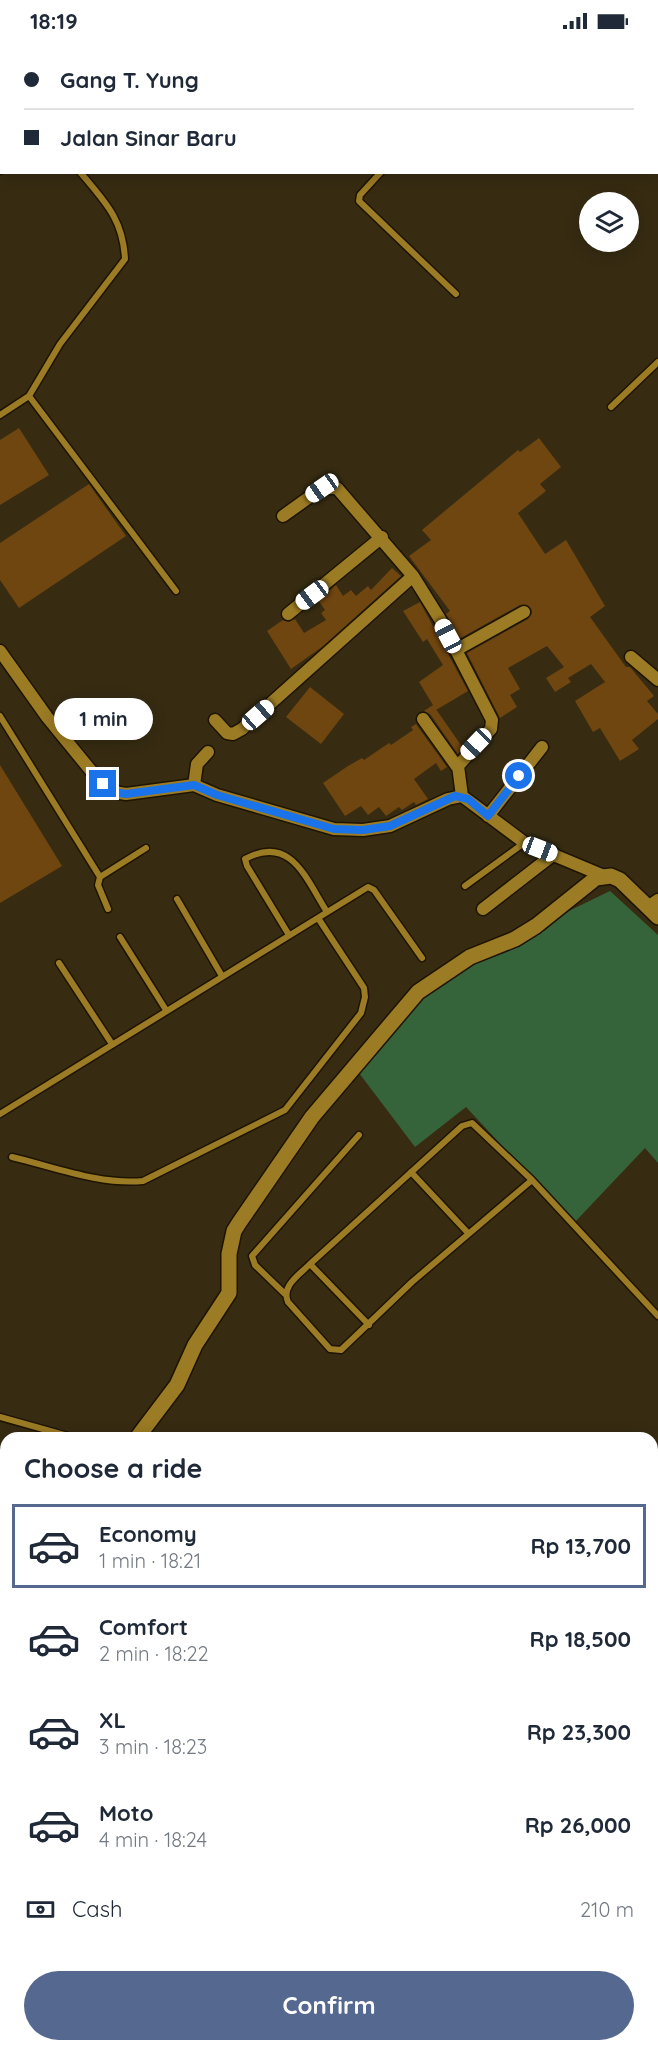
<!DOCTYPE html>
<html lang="en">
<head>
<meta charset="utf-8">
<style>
  :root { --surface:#fff; --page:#f6f6f7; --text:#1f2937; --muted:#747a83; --line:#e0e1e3; --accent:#556890 }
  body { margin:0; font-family:Quicksand,sans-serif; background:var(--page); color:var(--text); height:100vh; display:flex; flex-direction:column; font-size:22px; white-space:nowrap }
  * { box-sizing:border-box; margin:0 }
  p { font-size:20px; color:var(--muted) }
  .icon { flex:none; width:33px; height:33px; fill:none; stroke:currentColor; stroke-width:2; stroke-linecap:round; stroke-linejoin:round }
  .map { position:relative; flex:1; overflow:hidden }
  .sheet { position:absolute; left:0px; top:1390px; width:658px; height:620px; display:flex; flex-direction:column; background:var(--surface); border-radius:18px 18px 0 0; box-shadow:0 3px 15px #0003 }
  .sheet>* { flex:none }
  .banner { position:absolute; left:0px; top:0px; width:658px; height:132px; box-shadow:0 3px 15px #0003; display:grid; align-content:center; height:132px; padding:0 24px; background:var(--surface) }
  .controls { position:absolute; left:579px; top:150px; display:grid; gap:12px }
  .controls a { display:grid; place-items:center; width:60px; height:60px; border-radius:50%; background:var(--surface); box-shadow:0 3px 15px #0003; font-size:30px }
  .end { position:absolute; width:27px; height:27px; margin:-14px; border:8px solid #1a73e8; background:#fff; box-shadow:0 0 0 3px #fff }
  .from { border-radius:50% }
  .bubble { position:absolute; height:42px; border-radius:21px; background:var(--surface); box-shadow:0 3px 15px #0003; font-size:20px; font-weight:800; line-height:42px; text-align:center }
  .car { position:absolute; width:18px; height:36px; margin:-18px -9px; border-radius:8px; box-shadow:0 0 4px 2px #0007; background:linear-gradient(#fff 24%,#345 0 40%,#fff 0 76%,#345 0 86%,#fff 0) }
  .banner b { display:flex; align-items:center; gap:21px; height:57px; font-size:22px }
  .banner b+b { border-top:2px solid var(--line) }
  .banner i { width:15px; height:15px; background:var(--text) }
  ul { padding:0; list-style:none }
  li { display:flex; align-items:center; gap:18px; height:84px; margin:0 12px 9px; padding:0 12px; border:3px solid transparent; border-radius:0px }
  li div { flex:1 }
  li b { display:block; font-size:22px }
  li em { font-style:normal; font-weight:800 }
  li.selected { border-color:var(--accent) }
  li>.icon { width:54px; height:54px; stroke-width:1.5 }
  h2 { padding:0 24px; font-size:27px; line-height:72px }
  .pay { display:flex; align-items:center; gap:15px; height:66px; padding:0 24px; font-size:22px }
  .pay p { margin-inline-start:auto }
  .cta { display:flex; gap:12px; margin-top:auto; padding:12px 24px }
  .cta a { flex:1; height:69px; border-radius:36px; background:var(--accent); color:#fff; font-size:24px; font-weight:800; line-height:69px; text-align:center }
  .status { display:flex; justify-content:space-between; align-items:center; height:42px; padding:0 30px; background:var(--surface); direction:ltr }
  .status svg { height:16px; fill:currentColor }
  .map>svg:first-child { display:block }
</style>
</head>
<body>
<div class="status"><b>18:19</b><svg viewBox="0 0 49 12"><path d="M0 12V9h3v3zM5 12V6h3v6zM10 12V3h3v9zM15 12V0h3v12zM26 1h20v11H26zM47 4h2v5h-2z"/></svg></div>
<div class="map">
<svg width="658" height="2009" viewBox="0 0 658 2009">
  <rect width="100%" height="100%" fill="#372c12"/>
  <path fill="#35643b" d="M 610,849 L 658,893 L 658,1121 L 645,1106 L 574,1181 L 466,1065 L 415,1105 L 356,1027 L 406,964 L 476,914 Z
    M 658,1808 L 658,2009 L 447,2009 L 452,2004 L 652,2004 L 652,1811 Z"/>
  <path fill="#6f4510" d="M 19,386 L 49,433 L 0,463 L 0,398 Z
    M 539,396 L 561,425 L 540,442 L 546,449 L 518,471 L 545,512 L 566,498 L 605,564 L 590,575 L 626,625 L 630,625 L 654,654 L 647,659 L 658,672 L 658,677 L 632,698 L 639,707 L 620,719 L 600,686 L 593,690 L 575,659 L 605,640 L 591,622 L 568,636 L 571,640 L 555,650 L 546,636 L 564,625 L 547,604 L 508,626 L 520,647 L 510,653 L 517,665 L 500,676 L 467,611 L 528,577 L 532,571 L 531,566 L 520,563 L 459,597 L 446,572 L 450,569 L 409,514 L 431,498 L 422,488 L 518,408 L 520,410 Z
    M 89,442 L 126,494 L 19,566 L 0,538 L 0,501 Z
    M 392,526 L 401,534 L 322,605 L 291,627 L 267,589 L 283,578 L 289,580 L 295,577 L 304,591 L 326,578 L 321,571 L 325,568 L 318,558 L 336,543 L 343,554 L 351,548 L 356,554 L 368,544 L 371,548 Z
    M 420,560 L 468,649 L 436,668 L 419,640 L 443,623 L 427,597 L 423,600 L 403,569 Z
    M 310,645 L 344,672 L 321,702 L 286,675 Z
    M 433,663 L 463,706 L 458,712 L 430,672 L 424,669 Z
    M 416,682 L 447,725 L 441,729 L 436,721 L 414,737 L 428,757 L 416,763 L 414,760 L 402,768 L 399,765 L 386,774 L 379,765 L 368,773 L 361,764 L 345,774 L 323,741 L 348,724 L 362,716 L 364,718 L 389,701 L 391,703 L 413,688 L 411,685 Z
    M 0,723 L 62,824 L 0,861 Z"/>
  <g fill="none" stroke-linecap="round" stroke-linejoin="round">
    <defs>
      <path id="service" d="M 173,2 L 175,0
        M 503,2 L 505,0
        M 0,129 L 2,128
        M 80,130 C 105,160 123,177 125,217 L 60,302 L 29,354 L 176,549
        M 381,130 L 360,153 L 359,159 L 456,252
        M 611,365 L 658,320
        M 0,373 L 29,354
        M 0,674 L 100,835 L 98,843 L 108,867
        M 100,835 L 146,806
        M 465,844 L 524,801
        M 177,857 L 222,934
        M 289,893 L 247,824 L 245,817 C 291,792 306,837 327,870
        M 120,895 L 166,968
        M 59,921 L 112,1002
        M 0,1072 L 368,845 L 374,848 L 422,916
        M 12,1115 C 54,1125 100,1143 143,1139 L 285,1068 L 361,971 L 365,955 L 364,946 L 318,876
        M 411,1130 L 468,1191
        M 532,1138 L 412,1240 L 341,1308 L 330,1307 L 288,1260 C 281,1244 299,1233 310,1222 L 462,1084 L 472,1081 L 532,1138 L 658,1274
        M 310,1222 L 369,1283
        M 285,1252 L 255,1223 L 252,1214 L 359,1093
        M 0,1375 L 75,1396
        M 0,1533 L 6,1535
        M 0,1901 L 6,1911
        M 64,2004 L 67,2009"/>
      <path id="minor" d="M 283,474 L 322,446 L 337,446 L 413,534 L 441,579 L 492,678 L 491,687 L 458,724 L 462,754
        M 288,572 L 382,495
        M 456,608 L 524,570
        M 0,609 L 47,675 L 92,730 L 114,750 L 126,752 L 194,743 L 217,753 L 334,787 L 363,788 L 390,784 L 448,757 L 462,754 L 525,801 L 604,834
        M 631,615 L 658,638
        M 423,677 L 458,726
        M 215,678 L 227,691 L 233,692 L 242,687 L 413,534
        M 194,743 L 197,722 L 208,710
        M 488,774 L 542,705
        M 648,865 L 658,858
        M 483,867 L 554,812"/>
      <path id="tertiary" d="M 137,1396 L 177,1343 L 195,1303 L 229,1251 L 229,1212 L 234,1189 L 239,1181 L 312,1075 L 418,950 L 470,915 L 515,897 L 536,884 L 596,836 L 611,834 L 620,838 L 658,875
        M 0,1685 L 6,1677"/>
    </defs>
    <use href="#service" stroke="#1e1400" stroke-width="9"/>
    <use href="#minor" stroke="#1e1400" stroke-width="15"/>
    <use href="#tertiary" stroke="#1e1400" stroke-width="18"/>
    <use href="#service" stroke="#9b7b24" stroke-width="6"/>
    <use href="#minor" stroke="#9b7b24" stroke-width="12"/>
    <use href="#tertiary" stroke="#9b7b24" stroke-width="15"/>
  </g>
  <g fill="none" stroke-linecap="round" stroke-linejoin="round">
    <path stroke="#1a73e8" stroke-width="8" d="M 103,742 L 114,750 L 126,752 L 194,743 L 217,753 L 334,787 L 363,788 L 390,784 L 455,754 L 468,757 L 488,774 L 519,734"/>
  </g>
</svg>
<div class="controls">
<a><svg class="icon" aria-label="layers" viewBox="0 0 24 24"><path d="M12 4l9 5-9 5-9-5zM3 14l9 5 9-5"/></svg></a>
</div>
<i class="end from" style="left:519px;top:734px"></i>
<i class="end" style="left:103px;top:742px"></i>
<div class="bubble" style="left:54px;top:656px;width:99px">1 min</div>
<i class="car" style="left:322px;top:446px;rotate:235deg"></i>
<i class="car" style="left:312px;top:553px;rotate:233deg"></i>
<i class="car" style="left:448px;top:594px;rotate:332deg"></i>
<i class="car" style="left:258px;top:673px;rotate:49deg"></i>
<i class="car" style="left:476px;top:702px;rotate:224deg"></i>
<i class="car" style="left:540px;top:807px;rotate:111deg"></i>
<div class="banner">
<b><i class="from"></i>Gang T. Yung</b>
<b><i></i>Jalan Sinar Baru</b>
</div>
<section class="sheet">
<h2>Choose a ride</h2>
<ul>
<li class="selected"><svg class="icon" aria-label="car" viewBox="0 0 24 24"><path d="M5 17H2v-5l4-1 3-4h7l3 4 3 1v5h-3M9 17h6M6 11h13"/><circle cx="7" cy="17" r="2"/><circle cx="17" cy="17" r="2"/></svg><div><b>Economy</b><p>1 min · 18:21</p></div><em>Rp 13,700</em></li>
<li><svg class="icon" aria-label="car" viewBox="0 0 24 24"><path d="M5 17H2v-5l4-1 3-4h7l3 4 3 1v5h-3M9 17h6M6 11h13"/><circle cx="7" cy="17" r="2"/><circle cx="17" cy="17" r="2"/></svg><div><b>Comfort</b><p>2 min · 18:22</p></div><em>Rp 18,500</em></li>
<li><svg class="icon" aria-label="car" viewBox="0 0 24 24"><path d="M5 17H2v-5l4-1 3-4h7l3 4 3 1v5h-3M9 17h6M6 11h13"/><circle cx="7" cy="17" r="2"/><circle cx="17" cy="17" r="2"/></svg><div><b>XL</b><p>3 min · 18:23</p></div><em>Rp 23,300</em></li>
<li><svg class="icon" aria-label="car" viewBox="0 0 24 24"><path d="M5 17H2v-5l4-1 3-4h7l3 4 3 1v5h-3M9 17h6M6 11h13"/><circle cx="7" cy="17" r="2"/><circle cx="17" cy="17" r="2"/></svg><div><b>Moto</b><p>4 min · 18:24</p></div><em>Rp 26,000</em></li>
</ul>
<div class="pay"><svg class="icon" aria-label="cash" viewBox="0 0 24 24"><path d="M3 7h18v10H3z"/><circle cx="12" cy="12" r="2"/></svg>Cash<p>210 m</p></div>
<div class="cta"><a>Confirm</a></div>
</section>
</div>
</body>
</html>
